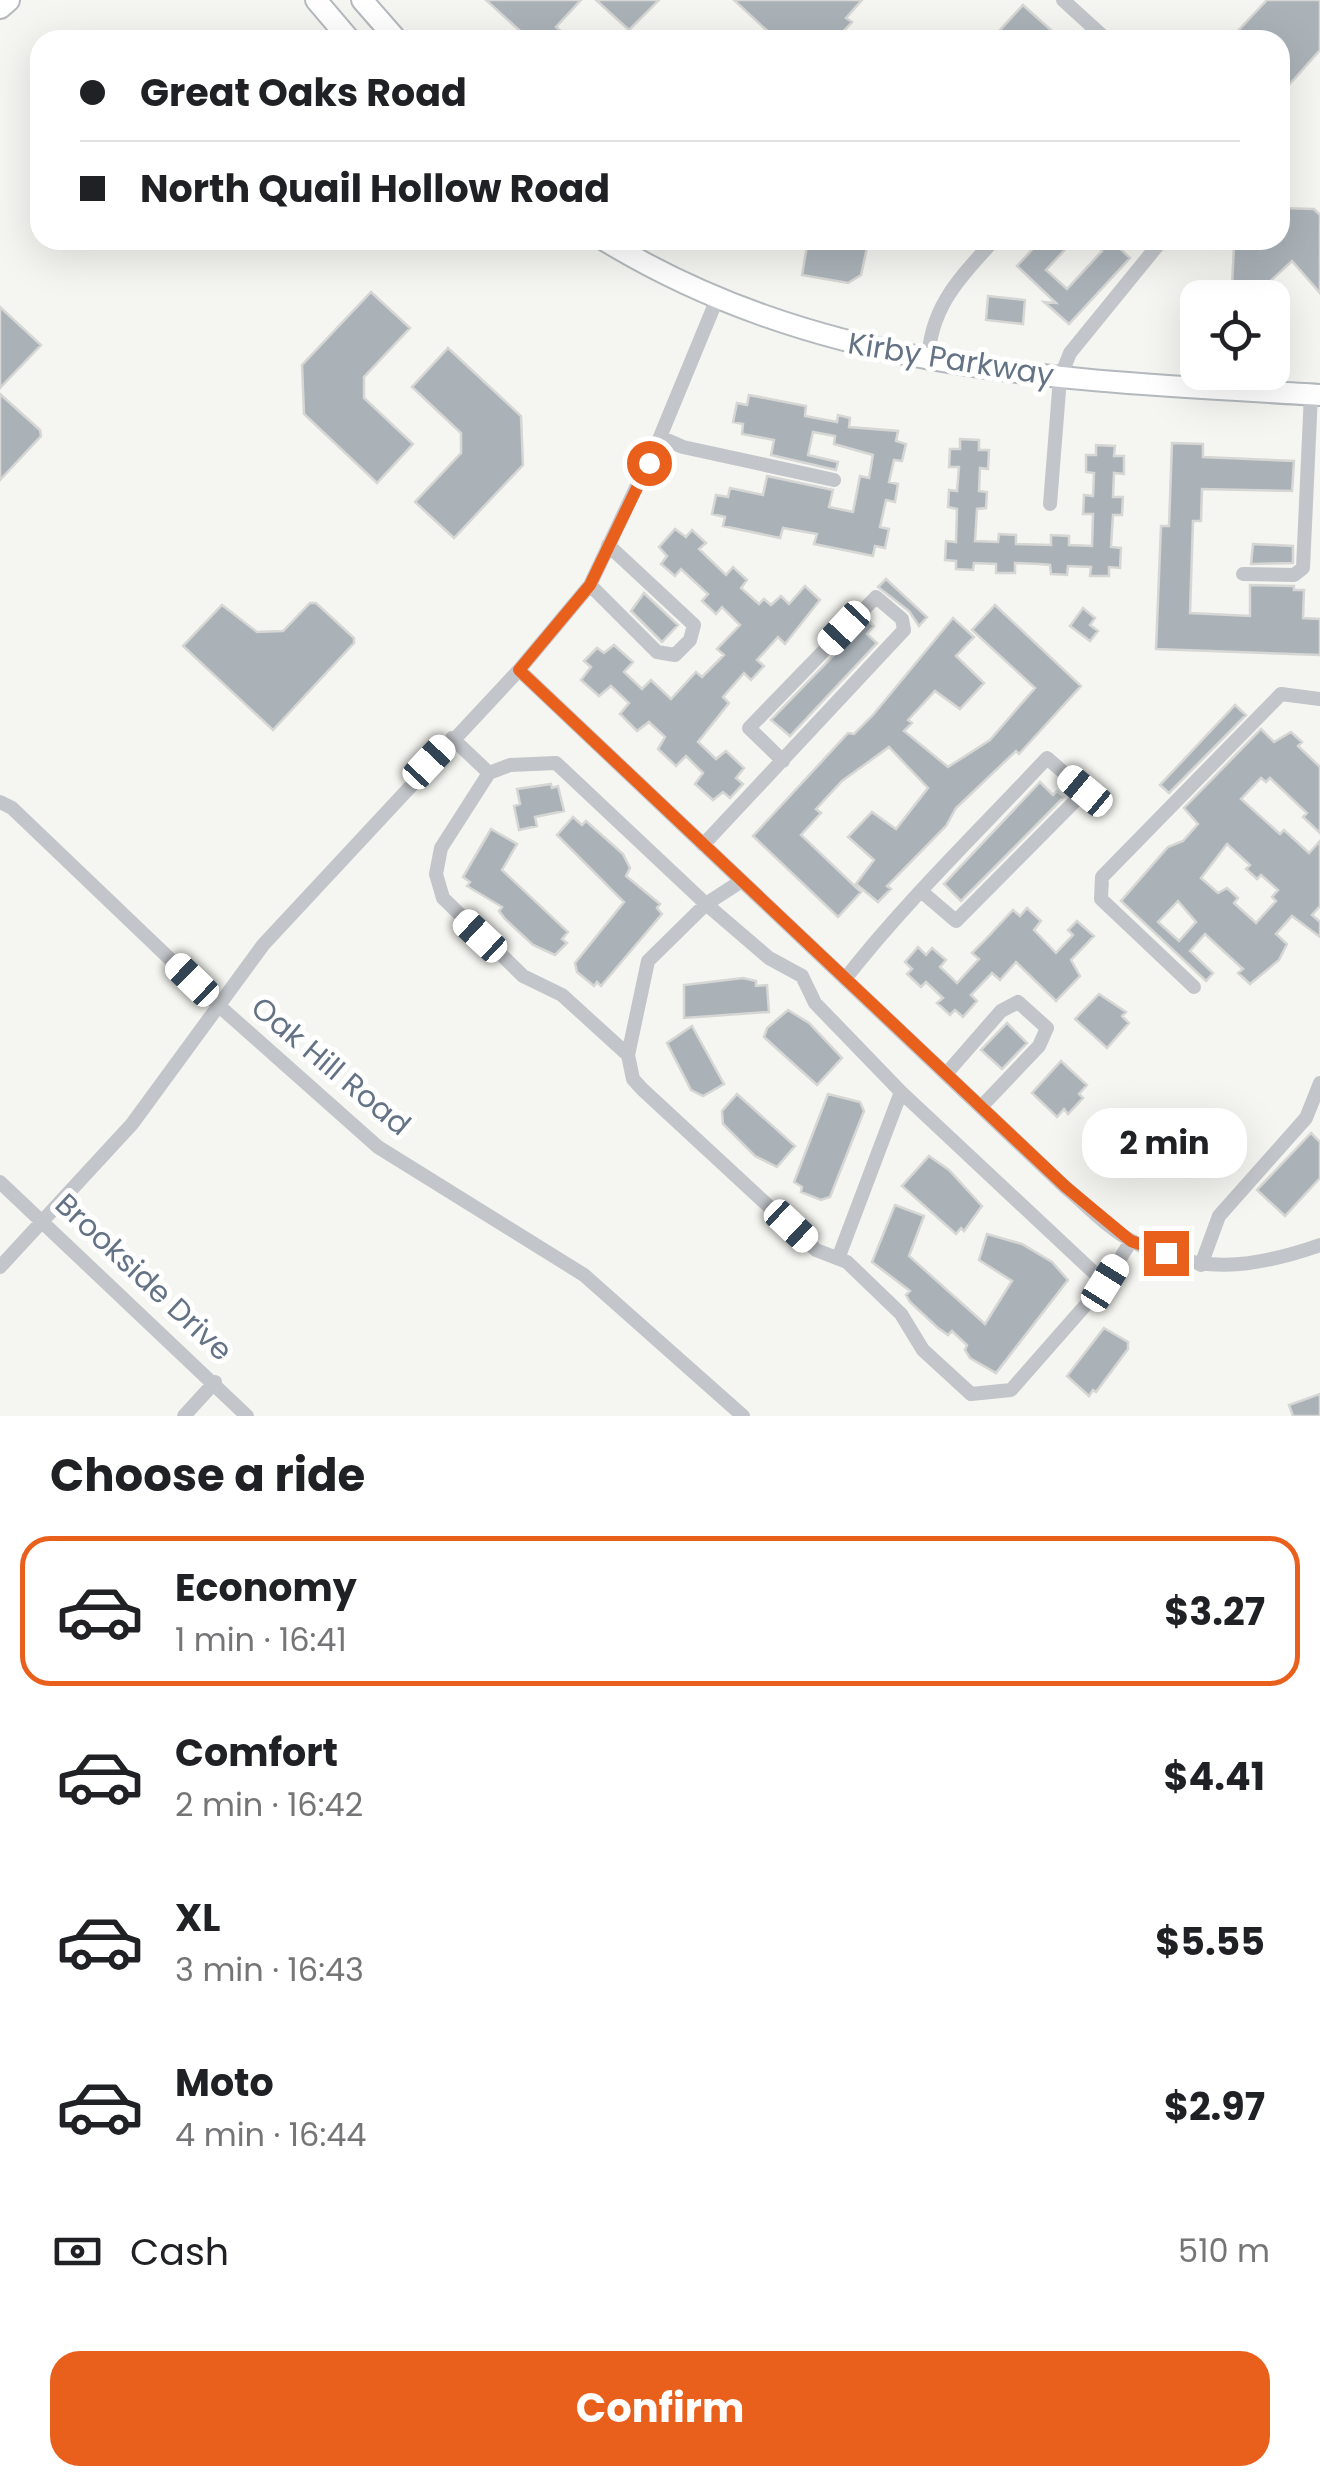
<!DOCTYPE html>
<html lang="en">
<head>
<meta charset="utf-8">
<style>
  :root { --surface:#fff; --page:#f6f6f6; --text:#202124; --muted:#757577; --line:#e0e0e0; --accent:#e9601d }
  body { margin:0; font-family:Poppins,sans-serif; background:var(--page); color:var(--text); height:100vh; display:flex; flex-direction:column; font-size:38px; white-space:nowrap }
  * { box-sizing:border-box; margin:0 }
  p { font-size:32px; color:var(--muted) }
  .icon { flex:none; width:55px; height:55px; fill:none; stroke:currentColor; stroke-width:2; stroke-linecap:round; stroke-linejoin:round }
  .map { position:relative; height:1416px; overflow:hidden }
  .sheet { display:flex; flex-direction:column; background:var(--surface); flex:1 }
  .sheet>* { flex:none }
  .guide { position:absolute; left:30px; top:30px; width:1260px; height:220px; border-radius:30px; box-shadow:0 10px 40px #0002; display:grid; align-content:center; height:220px; padding:0 50px; background:var(--surface) }
  .fabs { position:absolute; left:1180px; top:280px; display:grid; gap:20px }
  .fabs a { display:grid; place-items:center; width:110px; height:110px; border-radius:20px; background:var(--surface); box-shadow:0 10px 40px #0002; font-size:50px }
  .end { position:absolute; width:45px; height:45px; margin:-22px; border:12px solid #e9601d; background:#fff; box-shadow:0 0 0 5px #fff }
  .from { border-radius:50% }
  .bubble { position:absolute; height:70px; border-radius:30px; background:var(--surface); box-shadow:0 10px 40px #0002; font-size:32px; font-weight:700; line-height:70px; text-align:center }
  .car { position:absolute; width:30px; height:60px; margin:-30px -15px; border-radius:12px; box-shadow:0 0 8px 2px #0007; background:linear-gradient(#fff 24%,#345 0 40%,#fff 0 76%,#345 0 86%,#fff 0) }
  .guide b { display:flex; align-items:center; gap:35px; height:95px; font-size:38px }
  .guide b+b { border-top:2px solid var(--line) }
  .guide i { width:25px; height:25px; background:var(--text) }
  ul { padding:0; list-style:none }
  li { display:flex; align-items:center; gap:30px; height:150px; margin:0 20px 15px; padding:0 30px; border:5px solid transparent; border-radius:30px }
  li div { flex:1 }
  li b { display:block; font-size:38px }
  li em { font-style:normal; font-weight:700 }
  li.current { border-color:var(--accent) }
  li>.icon { width:90px; height:90px; stroke-width:1.5 }
  h2 { padding:0 50px; font-size:45px; line-height:120px }
  .pay { display:flex; align-items:center; gap:25px; height:110px; padding:0 50px; font-size:38px }
  .pay p { margin-inline-start:auto }
  .button { display:flex; gap:20px; margin-top:auto; padding:20px 50px }
  .button a { flex:1; height:115px; border-radius:30px; background:var(--accent); color:#fff; font-size:40px; font-weight:700; line-height:115px; text-align:center }
  .map>svg:first-child { display:block }
</style>
</head>
<body>
<div class="map">
<svg width="1320" height="1416" viewBox="0 0 1320 1416">
  <rect width="100%" height="100%" fill="#f5f5f1"/>
  <path fill="#aab2b8" stroke="#d6d7d4" stroke-width="2.5" fill-rule="evenodd" d="M 486,0 L 581,0 L 556,27 L 571,40 L 530,40 Z
    M 596,0 L 659,0 L 629,30 Z
    M 734,0 L 862,0 L 846,18 L 852,22 L 835,40 L 777,40 Z
    M 1267,0 L 1320,0 L 1320,50 L 1280,95 L 1280,40 L 1243,40 L 1236,33 Z
    M 1023,5 L 1062,40 L 991,40 Z
    M 1280,208 L 1314,209 L 1320,215 L 1320,293 L 1292,261 L 1265,286 L 1232,285 L 1234,246 L 1240,240 L 1280,240 Z
    M 808,240 L 868,243 L 861,275 L 848,283 L 802,275 Z
    M 1041,240 L 1074,240 L 1046,270 L 1067,289 L 1102,251 L 1090,240 L 1111,240 L 1130,258 L 1069,324 L 1044,302 L 1056,303 L 1017,266 Z
    M 371,292 L 410,328 L 364,377 L 364,398 L 413,444 L 377,483 L 304,414 L 302,365 Z
    M 988,296 L 1025,300 L 1023,324 L 986,320 Z
    M 0,307 L 41,345 L 0,388 Z
    M 448,348 L 521,416 L 523,465 L 454,538 L 415,502 L 461,453 L 461,433 L 412,387 Z
    M 0,394 L 40,430 L 41,436 L 0,480 Z
    M 749,395 L 806,406 L 805,416 L 837,422 L 838,415 L 850,418 L 849,427 L 898,431 L 896,441 L 906,444 L 902,461 L 894,460 L 889,482 L 898,484 L 895,502 L 886,500 L 880,527 L 889,529 L 885,548 L 875,546 L 873,556 L 854,552 L 814,544 L 817,534 L 783,528 L 780,538 L 723,526 L 725,517 L 712,514 L 716,495 L 728,497 L 730,488 L 763,495 L 767,476 L 833,490 L 829,507 L 853,512 L 860,476 L 869,478 L 873,455 L 834,444 L 835,436 L 813,432 L 808,455 L 838,462 L 836,470 L 771,455 L 774,440 L 742,434 L 743,424 L 733,422 L 737,403 L 747,405 Z
    M 960,439 L 979,440 L 979,450 L 989,450 L 988,469 L 980,468 L 979,491 L 987,492 L 986,508 L 977,509 L 975,541 L 998,542 L 999,534 L 1016,535 L 1016,544 L 1051,545 L 1051,535 L 1069,536 L 1069,545 L 1092,546 L 1093,514 L 1083,514 L 1084,495 L 1093,496 L 1094,473 L 1086,472 L 1086,455 L 1096,455 L 1096,445 L 1115,446 L 1114,456 L 1124,456 L 1124,474 L 1114,473 L 1113,497 L 1123,497 L 1122,515 L 1113,515 L 1111,547 L 1121,548 L 1120,568 L 1109,567 L 1109,576 L 1090,576 L 1091,567 L 1068,566 L 1067,575 L 1051,574 L 1050,565 L 1039,564 L 1015,563 L 1015,573 L 996,573 L 996,564 L 974,563 L 973,570 L 956,569 L 956,561 L 945,560 L 946,541 L 956,542 L 957,509 L 948,507 L 949,490 L 957,491 L 959,467 L 949,467 L 950,449 L 960,449 Z
    M 1172,443 L 1203,444 L 1203,457 L 1294,461 L 1292,491 L 1202,489 L 1201,521 L 1193,521 L 1190,613 L 1250,616 L 1250,585 L 1294,586 L 1294,590 L 1304,590 L 1303,618 L 1320,619 L 1320,655 L 1156,649 L 1161,526 L 1169,526 Z
    M 675,529 L 686,537 L 692,530 L 706,543 L 699,549 L 726,575 L 733,567 L 747,580 L 741,588 L 759,604 L 764,599 L 771,605 L 781,596 L 789,604 L 805,586 L 820,600 L 785,644 L 778,637 L 757,660 L 764,666 L 751,680 L 744,673 L 723,697 L 729,703 L 698,742 L 716,759 L 726,751 L 744,768 L 736,778 L 743,784 L 730,798 L 723,792 L 713,800 L 695,784 L 703,773 L 686,756 L 676,766 L 658,749 L 665,737 L 649,722 L 637,731 L 620,714 L 629,703 L 611,686 L 599,696 L 581,680 L 591,667 L 584,661 L 597,648 L 604,653 L 614,645 L 633,662 L 624,672 L 642,689 L 651,680 L 671,699 L 696,672 L 702,677 L 724,655 L 717,649 L 740,625 L 722,607 L 716,614 L 702,601 L 708,594 L 681,569 L 675,576 L 661,564 L 667,556 L 659,547 Z
    M 1253,544 L 1293,546 L 1293,563 L 1251,564 Z
    M 886,579 L 927,617 L 919,626 L 909,611 L 878,587 Z
    M 644,593 L 678,625 L 662,642 L 631,611 Z
    M 310,603 L 316,603 L 354,638 L 354,643 L 273,730 L 183,646 L 222,605 L 257,632 L 283,631 Z
    M 995,605 L 1081,686 L 1019,754 L 1016,751 L 956,808 L 946,826 L 887,886 L 891,889 L 878,902 L 856,884 L 874,860 L 848,837 L 872,812 L 896,829 L 928,788 L 889,747 L 842,781 L 816,809 L 821,813 L 801,835 L 861,892 L 838,917 L 753,836 L 848,733 L 854,734 L 873,715 L 953,618 L 974,637 L 956,656 L 984,683 L 960,709 L 935,691 L 908,720 L 912,723 L 904,731 L 948,767 L 990,740 L 1035,688 L 972,630 Z
    M 1083,608 L 1095,618 L 1090,625 L 1098,631 L 1090,641 L 1070,626 Z
    M 868,620 L 874,626 L 867,634 L 877,643 L 790,736 L 771,720 Z
    M 1235,705 L 1246,715 L 1169,793 L 1160,785 Z
    M 1261,729 L 1274,742 L 1291,732 L 1302,742 L 1298,746 L 1320,767 L 1320,833 L 1303,817 L 1307,813 L 1270,778 L 1266,782 L 1261,778 L 1241,799 L 1280,834 L 1284,830 L 1309,853 L 1320,841 L 1320,906 L 1312,915 L 1320,922 L 1320,937 L 1292,916 L 1276,934 L 1287,944 L 1279,960 L 1250,984 L 1238,973 L 1243,969 L 1205,934 L 1190,951 L 1213,973 L 1206,981 L 1121,901 L 1168,847 L 1183,841 L 1198,824 L 1184,808 ZM 1227,844 L 1250,865 L 1246,869 L 1257,879 L 1261,875 L 1278,890 L 1272,897 L 1276,901 L 1256,923 L 1234,903 L 1238,898 L 1227,888 L 1218,893 L 1201,878 ZM 1178,901 L 1196,922 L 1179,941 L 1158,922 Z
    M 1040,782 L 1053,795 L 1057,791 L 1064,797 L 961,901 L 944,884 Z
    M 551,784 L 552,788 L 558,786 L 564,811 L 535,817 L 537,826 L 519,830 L 514,806 L 520,804 L 517,789 Z
    M 573,817 L 582,825 L 586,821 L 623,854 L 630,868 L 626,876 L 660,904 L 657,908 L 662,914 L 601,986 L 597,982 L 594,986 L 577,972 L 575,963 L 624,902 L 557,835 Z
    M 491,829 L 517,844 L 502,870 L 568,932 L 562,939 L 567,943 L 555,955 L 533,945 L 505,919 L 499,911 L 502,907 L 467,886 L 470,882 L 463,877 Z
    M 1027,908 L 1041,921 L 1034,930 L 1056,953 L 1073,935 L 1068,930 L 1077,921 L 1094,936 L 1071,960 L 1080,976 L 1056,1001 L 1016,962 L 1000,980 L 992,973 L 971,995 L 977,1001 L 963,1017 L 955,1010 L 950,1015 L 937,1003 L 943,998 L 926,982 L 921,987 L 907,974 L 912,969 L 905,962 L 918,947 L 926,955 L 932,948 L 946,960 L 940,967 L 957,983 L 979,959 L 972,953 L 985,940 L 1013,910 L 1020,916 Z
    M 743,978 L 756,981 L 756,986 L 767,985 L 769,1012 L 684,1018 L 684,985 Z
    M 1099,994 L 1126,1012 L 1122,1016 L 1129,1023 L 1107,1048 L 1075,1019 Z
    M 788,1010 L 809,1023 L 842,1058 L 817,1085 L 764,1037 L 767,1028 Z
    M 1007,1023 L 1027,1043 L 1002,1069 L 981,1050 Z
    M 692,1026 L 724,1084 L 703,1096 L 691,1090 L 667,1043 Z
    M 1061,1061 L 1087,1085 L 1079,1094 L 1083,1098 L 1068,1114 L 1064,1109 L 1057,1117 L 1032,1093 Z
    M 737,1094 L 795,1146 L 777,1167 L 755,1156 L 723,1124 L 722,1111 Z
    M 828,1094 L 860,1102 L 864,1111 L 830,1197 L 821,1200 L 801,1192 L 802,1187 L 794,1182 Z
    M 1311,1133 L 1320,1142 L 1320,1178 L 1285,1216 L 1257,1190 Z
    M 929,1156 L 949,1170 L 982,1206 L 964,1231 L 961,1228 L 956,1234 L 902,1186 Z
    M 895,1205 L 924,1216 L 909,1256 L 985,1324 L 1012,1281 L 979,1260 L 987,1234 L 1022,1244 L 1052,1262 L 1068,1280 L 996,1373 L 970,1358 L 965,1350 L 967,1345 L 952,1331 L 948,1335 L 938,1328 L 910,1302 L 906,1295 L 910,1291 L 872,1262 Z
    M 1104,1328 L 1128,1342 L 1128,1349 L 1096,1392 L 1093,1390 L 1089,1396 L 1067,1376 Z
    M 1320,1394 L 1320,1416 L 1293,1416 L 1289,1405 Z"/>
  <g fill="none" stroke-linecap="round" stroke-linejoin="round">
    <defs>
      <path id="secondary" d="M 316,0 L 350,40
        M 362,0 L 397,40
        M 604,240 C 826,375 1068,380 1320,395"/>
      <path id="primary" d="M 0,7 L 8,0"/>
    </defs>
    <use href="#secondary" stroke="#b4b9be" stroke-width="24"/>
    <use href="#primary" stroke="#b5b9bd" stroke-width="26"/>
    <path stroke="#c2c5c9" stroke-width="14" d="M 1063,0 L 1107,40
      M 928,362 C 930,307 959,279 994,240
      M 660,437 L 683,447 L 834,480
      M 1050,504 L 1060,378 L 1070,353 L 1162,240
      M 1243,574 L 1294,575 L 1303,568 L 1311,394
      M 590,585 L 657,652 L 675,655 L 690,640 L 694,625 L 608,545
      M 519,670 L 1065,1187 C 1086,1204 1108,1229 1132,1241 C 1197,1276 1254,1268 1320,1245
      M 452,738 L 489,773
      M 489,773 L 441,848 L 436,874 L 443,898 L 523,976 L 562,995 L 628,1055 L 633,1079 L 642,1089 L 816,1250 L 847,1262 L 901,1314 L 923,1350 L 971,1394 L 1011,1390 L 1105,1283 L 1131,1241
      M 489,773 L 510,765 L 556,763 L 706,904 L 769,958 L 802,976 L 815,1003 L 901,1092 L 1105,1283
      M 0,802 L 12,808 L 218,1005 L 378,1147 L 584,1275 L 743,1416
      M 703,845 L 904,630 L 902,619 L 876,597 L 749,728 L 783,761
      M 845,979 C 906,901 979,831 1047,758 L 1085,791 L 956,921 L 922,892
      M 1194,987 L 1101,899 L 1102,877 L 1281,694 L 1320,699
      M 628,1055 L 648,961 L 706,904 L 740,882
      M 946,1074 L 1001,1011 L 1018,1002 L 1047,1028 L 1039,1046 L 981,1107
      M 0,1182 L 247,1416
      M 839,1256 L 901,1092
      M 1201,1265 L 1219,1216 L 1306,1118 L 1320,1083
      M 0,1267 L 132,1124 L 263,945 L 519,670 L 590,585 L 660,437 L 717,299
      M 184,1416 L 215,1382"/>
    <use href="#secondary" stroke="#fff" stroke-width="20"/>
    <use href="#primary" stroke="#fff" stroke-width="22"/>
  </g>
  <g fill="none" stroke-linecap="round" stroke-linejoin="round">
    <path stroke="#e9601d" stroke-width="12" d="M 649,463 L 590,585 L 519,670 L 1066,1187 L 1131,1241 L 1166,1253"/>
  </g>
  <g text-anchor="middle" dominant-baseline="central" stroke-width="10" stroke-linejoin="round" paint-order="stroke">
    <g font-size="30" fill="#637284" stroke="#fff">
      <text transform="translate(951 359) rotate(9)">Kirby Parkway</text>
      <text transform="translate(331 1066) rotate(40)">Oak Hill Road</text>
      <text transform="translate(144 1277) rotate(43)">Brookside Drive</text>
    </g>
  </g>
</svg>
<div class="fabs">
<a><svg class="icon" aria-label="locate" viewBox="0 0 24 24"><circle cx="12" cy="12" r="6"/><path d="M12 2v4M12 18v4M2 12h4M18 12h4"/></svg></a>
</div>
<i class="end from" style="left:649px;top:463px"></i>
<i class="end" style="left:1166px;top:1253px"></i>
<div class="bubble" style="left:1082px;top:1108px;width:165px">2 min</div>
<i class="car" style="left:844px;top:628px;rotate:223deg"></i>
<i class="car" style="left:429px;top:762px;rotate:43deg"></i>
<i class="car" style="left:1085px;top:791px;rotate:310deg"></i>
<i class="car" style="left:480px;top:936px;rotate:313deg"></i>
<i class="car" style="left:192px;top:980px;rotate:314deg"></i>
<i class="car" style="left:791px;top:1226px;rotate:133deg"></i>
<i class="car" style="left:1105px;top:1283px;rotate:32deg"></i>
<div class="guide">
<b><i class="from"></i>Great Oaks Road</b>
<b><i></i>North Quail Hollow Road</b>
</div>
</div>
<section class="sheet">
<h2>Choose a ride</h2>
<ul>
<li class="current"><svg class="icon" aria-label="car" viewBox="0 0 24 24"><path d="M5 17H2v-5l4-1 3-4h7l3 4 3 1v5h-3M9 17h6M6 11h13"/><circle cx="7" cy="17" r="2"/><circle cx="17" cy="17" r="2"/></svg><div><b>Economy</b><p>1 min · 16:41</p></div><em>$3.27</em></li>
<li><svg class="icon" aria-label="car" viewBox="0 0 24 24"><path d="M5 17H2v-5l4-1 3-4h7l3 4 3 1v5h-3M9 17h6M6 11h13"/><circle cx="7" cy="17" r="2"/><circle cx="17" cy="17" r="2"/></svg><div><b>Comfort</b><p>2 min · 16:42</p></div><em>$4.41</em></li>
<li><svg class="icon" aria-label="car" viewBox="0 0 24 24"><path d="M5 17H2v-5l4-1 3-4h7l3 4 3 1v5h-3M9 17h6M6 11h13"/><circle cx="7" cy="17" r="2"/><circle cx="17" cy="17" r="2"/></svg><div><b>XL</b><p>3 min · 16:43</p></div><em>$5.55</em></li>
<li><svg class="icon" aria-label="car" viewBox="0 0 24 24"><path d="M5 17H2v-5l4-1 3-4h7l3 4 3 1v5h-3M9 17h6M6 11h13"/><circle cx="7" cy="17" r="2"/><circle cx="17" cy="17" r="2"/></svg><div><b>Moto</b><p>4 min · 16:44</p></div><em>$2.97</em></li>
</ul>
<div class="pay"><svg class="icon" aria-label="cash" viewBox="0 0 24 24"><path d="M3 7h18v10H3z"/><circle cx="12" cy="12" r="2"/></svg>Cash<p>510 m</p></div>
<div class="button"><a>Confirm</a></div>
</section>
</body>
</html>
